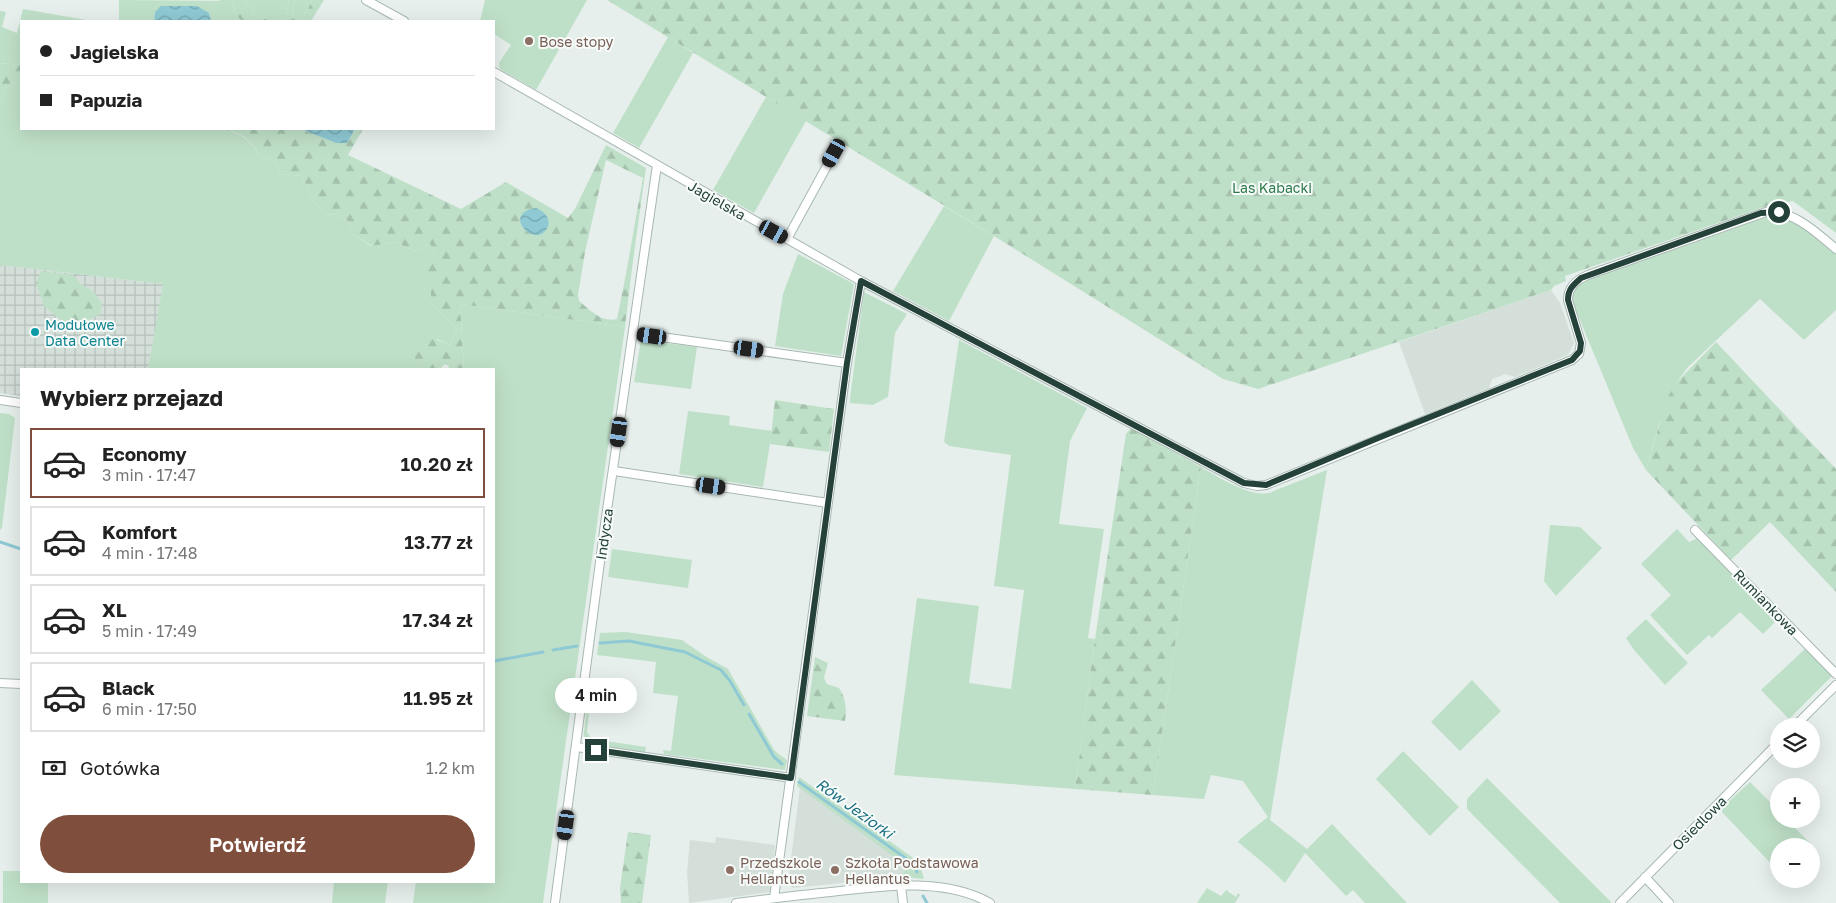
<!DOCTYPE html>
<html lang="pl">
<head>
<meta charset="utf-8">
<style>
  :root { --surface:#fff; --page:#f2f2f2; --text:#222; --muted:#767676; --line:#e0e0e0; --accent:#804e3d }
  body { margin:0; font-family:"Golos Text",sans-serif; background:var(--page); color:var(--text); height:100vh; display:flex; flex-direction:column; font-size:19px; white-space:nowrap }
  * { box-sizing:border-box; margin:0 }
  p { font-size:16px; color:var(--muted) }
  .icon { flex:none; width:28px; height:28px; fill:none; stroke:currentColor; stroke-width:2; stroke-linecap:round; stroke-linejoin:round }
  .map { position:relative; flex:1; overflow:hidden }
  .details { position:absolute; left:20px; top:368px; width:475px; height:515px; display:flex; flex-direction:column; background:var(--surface); border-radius:0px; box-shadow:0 5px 20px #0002 }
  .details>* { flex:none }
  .banner { position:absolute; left:20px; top:20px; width:475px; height:110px; border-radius:0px; box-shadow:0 5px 20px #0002; display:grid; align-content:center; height:110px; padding:0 20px; background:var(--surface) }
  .tools { position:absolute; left:1770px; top:718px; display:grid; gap:10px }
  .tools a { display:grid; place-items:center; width:50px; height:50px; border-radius:50%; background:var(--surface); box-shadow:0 5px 20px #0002; font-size:25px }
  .end { position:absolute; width:22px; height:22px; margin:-11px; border:6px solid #24423a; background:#fff; box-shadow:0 0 0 2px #fff }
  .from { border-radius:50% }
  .bubble { position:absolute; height:35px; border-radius:18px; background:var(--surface); box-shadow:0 5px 20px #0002; font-size:16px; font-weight:600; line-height:35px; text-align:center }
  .car { position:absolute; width:15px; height:30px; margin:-15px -8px; border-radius:6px; box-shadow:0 0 4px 1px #0007; background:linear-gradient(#222 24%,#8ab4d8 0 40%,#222 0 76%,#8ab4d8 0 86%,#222 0) }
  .banner b { display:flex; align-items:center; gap:18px; height:48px; font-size:19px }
  .banner b+b { border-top:1px solid var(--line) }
  .banner i { width:12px; height:12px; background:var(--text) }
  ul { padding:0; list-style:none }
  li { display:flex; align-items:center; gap:15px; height:70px; margin:0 10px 8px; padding:0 10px; border:2px solid var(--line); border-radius:0px }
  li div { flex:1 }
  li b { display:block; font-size:19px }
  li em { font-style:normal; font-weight:600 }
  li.on { border-color:var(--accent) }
  li>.icon { width:45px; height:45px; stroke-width:1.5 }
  h2 { padding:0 20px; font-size:22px; line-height:60px }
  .pay { display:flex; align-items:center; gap:12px; height:55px; padding:0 20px; font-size:19px }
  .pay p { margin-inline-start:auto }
  .primary-button { display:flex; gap:10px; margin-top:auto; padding:10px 20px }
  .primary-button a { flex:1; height:58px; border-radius:30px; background:var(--accent); color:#fff; font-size:20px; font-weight:600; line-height:58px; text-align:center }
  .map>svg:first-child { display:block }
</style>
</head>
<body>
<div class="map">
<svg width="1836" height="903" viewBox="0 0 1836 903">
  <defs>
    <pattern id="industrial-grid" width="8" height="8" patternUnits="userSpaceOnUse" patternTransform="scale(1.25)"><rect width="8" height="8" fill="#d4dfda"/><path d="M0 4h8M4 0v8" fill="none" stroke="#b6c1bc"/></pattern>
    <pattern id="forest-firs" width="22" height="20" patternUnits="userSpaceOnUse" patternTransform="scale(1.25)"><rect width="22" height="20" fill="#bfe0c8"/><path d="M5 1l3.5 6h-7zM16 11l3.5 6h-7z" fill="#a4c1ad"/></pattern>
    <pattern id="water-waves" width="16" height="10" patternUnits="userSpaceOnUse" patternTransform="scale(1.25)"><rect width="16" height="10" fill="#8ec9d4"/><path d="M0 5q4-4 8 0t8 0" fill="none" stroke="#74a5ad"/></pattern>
  </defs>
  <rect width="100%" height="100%" fill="#e6efeb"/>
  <path fill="#d4dfda" d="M 1551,290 L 1560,303 L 1574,343 L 1568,355 L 1515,377 L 1505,374 L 1498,377 L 1492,379 L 1489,388 L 1425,414 L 1399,342 Z
    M 800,787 L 909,867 L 900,877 L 793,888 L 788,883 Z
    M 716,837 L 775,845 L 770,892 L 689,903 L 687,872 L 690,840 L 715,843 Z"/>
  <path fill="url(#industrial-grid)" d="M 0,265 L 164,284 L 148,369 L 21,369 L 21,396 L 0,393 Z"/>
  <path fill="#bfe0c8" d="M 119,0 L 232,1 L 236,15 L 242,21 L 211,21 L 209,13 L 155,12 L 154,21 L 119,21 Z
    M 245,0 L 289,0 L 285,21 L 272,21 L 255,16 Z
    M 295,0 L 312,0 L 308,9 L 300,20 L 296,20 L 292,18 Z
    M 485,0 L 587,0 L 536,90 L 500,69 L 499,63 L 511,45 L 494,34 L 494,21 L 480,21 Z
    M 23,9 L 92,21 L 21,21 L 21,65 L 0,63 L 0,11 L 6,12 L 2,27 L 17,33 Z
    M 668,37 L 693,53 L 639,148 L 613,133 Z
    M 13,82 L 21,83 L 21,129 L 181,129 L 182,130 C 214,127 243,125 261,157 L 276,161 L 280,174 L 302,176 L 313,202 L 327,214 L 339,215 L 349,222 L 352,234 L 371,246 L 395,242 L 415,251 L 430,244 L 435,254 L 423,277 L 431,286 L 431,303 L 457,329 L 450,345 L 437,339 L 417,364 L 421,369 L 148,369 L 163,284 L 0,265 L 0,102 L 5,88 Z
    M 766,97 L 806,121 L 754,213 L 713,190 Z
    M 944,206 L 994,236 L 949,321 L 893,291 Z
    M 1770,216 C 1791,216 1804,228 1820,242 L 1823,240 L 1836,252 L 1836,310 L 1804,340 L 1760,299 L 1688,367 L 1677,382 L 1659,424 L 1646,470 L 1633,448 L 1570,296 L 1577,286 L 1584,281 Z
    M 636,217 L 639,217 L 631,276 L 626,274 Z
    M 798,254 L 854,284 L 841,356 L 775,346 L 783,294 Z
    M 864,292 L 907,314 L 895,333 L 888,397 L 873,405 L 850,403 L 850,398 Z
    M 460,304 L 625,327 L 543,903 L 413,903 L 416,881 L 494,881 L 494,369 L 464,369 Z
    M 641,340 L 697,347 L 691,389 L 634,382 Z
    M 959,340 L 1087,408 L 1070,441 L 1059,524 L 1104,529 L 1088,638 L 1095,639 L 1075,789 L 894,775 L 917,598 L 979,606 L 969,683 L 1011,689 L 1024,590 L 994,586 L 1011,455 L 949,446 L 944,442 Z
    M 688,411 L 730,416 L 729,425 L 772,431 L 763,487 L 679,474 Z
    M 0,413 L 9,414 L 15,418 L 2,528 L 0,530 Z
    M 1201,467 C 1219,477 1257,503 1276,490 L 1327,470 L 1270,820 L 1307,849 L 1332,824 L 1407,903 L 1365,903 L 1353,890 L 1346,896 L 1305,853 L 1285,883 L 1268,867 L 1238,842 L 1240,839 L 1268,817 L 1243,781 L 1211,775 L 1204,799 L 1153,795 Z
    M 1550,525 L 1580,527 L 1602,548 L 1556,596 L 1544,581 Z
    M 1677,529 L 1689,542 L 1700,537 L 1778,619 L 1763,634 L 1740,612 L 1712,638 L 1709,635 L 1687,655 L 1650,615 L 1671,595 L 1641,564 Z
    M 612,549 L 692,560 L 688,588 L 608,577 Z
    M 1646,619 L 1688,663 L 1665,685 L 1634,650 L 1626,638 Z
    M 625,632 L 682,640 L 705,656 L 728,669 L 773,748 L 776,752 L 787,760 L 785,770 L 664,754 L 663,750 L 671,751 L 678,696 L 653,693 L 656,662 L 597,655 L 600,633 Z
    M 1806,648 L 1833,675 L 1789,719 L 1761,690 Z
    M 1472,680 L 1501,711 L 1460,751 L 1431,722 Z
    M 586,713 L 589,714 L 587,732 L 592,739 L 646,747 L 645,752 L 586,744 L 583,742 Z
    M 1403,751 L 1459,807 L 1430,836 L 1376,779 Z
    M 799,777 L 919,862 L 924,879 L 900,877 L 908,867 L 797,786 Z
    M 1487,778 L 1611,902 L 1611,903 L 1560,903 L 1467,809 L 1467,799 Z
    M 1750,782 L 1779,811 L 1779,819 L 1786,819 L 1810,843 L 1816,852 L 1811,858 L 1811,846 L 1779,846 L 1779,872 L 1720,810 Z
    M 3,871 L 21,871 L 21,881 L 48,881 L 48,903 L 3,903 Z
    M 334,881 L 388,881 L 385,903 L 332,903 Z
    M 1207,888 L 1221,896 L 1226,890 L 1236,897 L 1238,893 L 1240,895 L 1235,903 L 1197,903 Z"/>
  <path fill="url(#forest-firs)" d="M 219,0 L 245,0 L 255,16 L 272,21 L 242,21 L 236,15 L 232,1 L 226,1 L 222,4 Z
    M 289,0 L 295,0 L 292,18 L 296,20 L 300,20 L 308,9 L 312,0 L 324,0 L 311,21 L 285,21 Z
    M 607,0 L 1836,0 L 1836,233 L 1793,201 L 1764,207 L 1565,276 L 1566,281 L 1554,286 L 1551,290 L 1258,389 L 1223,379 L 994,236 Z
    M 0,63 L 21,65 L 21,83 L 13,82 L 5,88 L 0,102 Z
    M 219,129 L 301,129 L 336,143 L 347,143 L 355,129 L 363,129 L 348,155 L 461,209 L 506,182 L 568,218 L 575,209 L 606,145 L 646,168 L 639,217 L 636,217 L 643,178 L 606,160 L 585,252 L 578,295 L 579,301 C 590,310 602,323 617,319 L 626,274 L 631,276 L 625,327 L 460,304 L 464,369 L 448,369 L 449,366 L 445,364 L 440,369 L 421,369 C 416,363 414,358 414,350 C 415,331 439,340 450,345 L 457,329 L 431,303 L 431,286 L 423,277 L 422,261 L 435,254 L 430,244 L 415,251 L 395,242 L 372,246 L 352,234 L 349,222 L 339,215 L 327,214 L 313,202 L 302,176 L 280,174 L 276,161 L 261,157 C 250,138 240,132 219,129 Z
    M 41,271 L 73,275 L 80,283 L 94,292 L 102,304 L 100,314 L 77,326 L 61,320 L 44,306 L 36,283 Z
    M 1716,342 L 1836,469 L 1836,592 L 1770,522 L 1731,560 L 1646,470 L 1667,398 L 1677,382 Z
    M 775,400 L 834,409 L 829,452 L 770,444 Z
    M 1131,428 L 1201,467 L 1153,795 L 1075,789 L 1095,639 L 1126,434 Z
    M 815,657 L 828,663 L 824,678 L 827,684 L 839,688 C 846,699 847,708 845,721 L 807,716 Z
    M 628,832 L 651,835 L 642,903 L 621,903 L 620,888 Z"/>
  <path fill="url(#water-waves)" d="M 161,6 L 197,6 L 209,13 L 211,21 L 154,21 L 155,12 Z
    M 301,129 L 355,129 L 347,143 L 336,143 Z
    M 536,208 C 545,211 553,221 546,230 C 533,248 501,213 536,208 Z"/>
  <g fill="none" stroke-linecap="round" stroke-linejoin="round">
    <path stroke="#8ec9d4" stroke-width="3" d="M 0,542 L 21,549
      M 600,643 L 629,641 L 685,652 L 721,670 L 730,681 L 744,705
      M 553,650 L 577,646
      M 494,661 L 543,652
      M 749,714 L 774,757 L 782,764
      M 799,782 L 915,865 L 917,872
      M 923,896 L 927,903"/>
    <defs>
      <path id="street" d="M 366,0 L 404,21
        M 494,72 L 861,281 L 1244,483 L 1257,486 L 1266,485 L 1572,360 L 1579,354 L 1581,343 L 1568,300 C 1568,287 1576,280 1588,275 L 1766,212 C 1793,210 1816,232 1836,249
        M 787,239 L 834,153
        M 633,333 L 847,363
        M 0,400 L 21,403
        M 614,471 L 828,503
        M 1695,530 L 1836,674
        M 0,683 L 21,684
        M 1795,726 L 1836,685
        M 577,747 L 791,778
        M 1645,877 L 1669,903
        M 901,886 L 903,903
        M 774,898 L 847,363 L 861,281
        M 555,903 L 605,524 L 657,165
        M 736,903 C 768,899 800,895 831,892 C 882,886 944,877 990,903
        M 1620,903 L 1779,742"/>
    </defs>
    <use href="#street" stroke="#a8b8b2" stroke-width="10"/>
    <use href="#street" stroke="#fff" stroke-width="8"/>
  </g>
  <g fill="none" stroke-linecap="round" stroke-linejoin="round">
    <path stroke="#24423a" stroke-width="6" d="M 596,750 L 791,778 L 847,363 L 861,281 L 1244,483 L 1266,485 L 1378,438 L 1572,360 L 1580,351 L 1581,343 L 1568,300 C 1568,289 1573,285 1581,278 L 1761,213 L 1779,212"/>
  </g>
  <g fill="#8d6e63" stroke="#f7fbf9" stroke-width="2">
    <circle cx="529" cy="41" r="5"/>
    <circle cx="730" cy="870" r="5"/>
    <circle cx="835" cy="870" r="5"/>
  </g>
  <circle fill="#0f9aa8" stroke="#f7fbf9" stroke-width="2" cx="35" cy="332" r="5"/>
  <g text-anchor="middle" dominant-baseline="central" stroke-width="4" stroke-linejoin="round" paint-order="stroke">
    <g font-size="14" fill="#785e54" stroke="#f7fbf9" text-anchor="start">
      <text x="539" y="41">Bose stopy</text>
      <text x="740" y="862">Przedszkole<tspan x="740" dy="16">Heliantus</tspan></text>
      <text x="845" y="862">Szkoła Podstawowa<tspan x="845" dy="16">Heliantus</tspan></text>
    </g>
    <g font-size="14" fill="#2d7a4b" stroke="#f7fbf9">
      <text x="1272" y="187">Las Kabacki</text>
    </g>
    <g font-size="14" fill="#24423a" stroke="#f7fbf9">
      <text transform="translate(717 200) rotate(30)">Jagielska</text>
      <text transform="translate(604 534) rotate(-82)">Indycza</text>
      <text transform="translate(1766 602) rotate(46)">Rumiankowa</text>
      <text transform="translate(1699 823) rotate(-45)">Osiedlowa</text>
    </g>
    <g font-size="14" fill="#0d838f" stroke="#f7fbf9" text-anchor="start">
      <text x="45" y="324">Modułowe<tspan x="45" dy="16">Data Center</tspan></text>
    </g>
    <g font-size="15" font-style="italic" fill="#1c6f80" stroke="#f7fbf9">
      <text transform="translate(855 808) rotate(36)">Rów Jeziorki</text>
    </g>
  </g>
</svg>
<div class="tools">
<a><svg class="icon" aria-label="layers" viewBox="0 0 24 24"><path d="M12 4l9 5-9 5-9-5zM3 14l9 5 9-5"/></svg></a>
<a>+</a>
<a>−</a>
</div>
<i class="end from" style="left:1779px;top:212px"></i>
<i class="end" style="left:596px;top:750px"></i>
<div class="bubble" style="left:555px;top:678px;width:82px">4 min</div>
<i class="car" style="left:834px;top:153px;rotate:209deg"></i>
<i class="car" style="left:774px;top:232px;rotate:119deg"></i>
<i class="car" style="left:652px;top:336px;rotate:278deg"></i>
<i class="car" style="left:749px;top:349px;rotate:98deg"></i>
<i class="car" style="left:619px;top:432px;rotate:188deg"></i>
<i class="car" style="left:711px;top:486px;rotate:98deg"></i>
<i class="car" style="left:566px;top:825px;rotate:188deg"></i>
<div class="banner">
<b><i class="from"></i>Jagielska</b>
<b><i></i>Papuzia</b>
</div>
<section class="details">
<h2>Wybierz przejazd</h2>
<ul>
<li class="on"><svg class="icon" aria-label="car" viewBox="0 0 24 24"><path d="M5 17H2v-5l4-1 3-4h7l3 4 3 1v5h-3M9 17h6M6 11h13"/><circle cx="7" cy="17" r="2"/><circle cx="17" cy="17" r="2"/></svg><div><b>Economy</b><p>3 min · 17:47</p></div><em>10.20 zł</em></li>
<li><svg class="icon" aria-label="car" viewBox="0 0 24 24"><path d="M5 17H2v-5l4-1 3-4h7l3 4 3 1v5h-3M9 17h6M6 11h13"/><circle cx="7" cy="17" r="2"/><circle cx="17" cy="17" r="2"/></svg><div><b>Komfort</b><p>4 min · 17:48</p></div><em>13.77 zł</em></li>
<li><svg class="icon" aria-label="car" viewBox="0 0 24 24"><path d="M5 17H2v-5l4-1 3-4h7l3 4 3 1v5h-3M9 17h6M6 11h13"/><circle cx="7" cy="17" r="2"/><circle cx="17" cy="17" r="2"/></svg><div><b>XL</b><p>5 min · 17:49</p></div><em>17.34 zł</em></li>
<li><svg class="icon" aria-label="car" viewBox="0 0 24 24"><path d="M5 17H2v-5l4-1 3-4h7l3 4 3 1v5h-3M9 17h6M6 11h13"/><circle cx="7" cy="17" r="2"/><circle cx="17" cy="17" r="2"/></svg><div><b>Black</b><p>6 min · 17:50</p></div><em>11.95 zł</em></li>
</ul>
<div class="pay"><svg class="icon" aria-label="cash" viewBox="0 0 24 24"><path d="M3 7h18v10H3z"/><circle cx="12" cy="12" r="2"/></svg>Gotówka<p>1.2 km</p></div>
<div class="primary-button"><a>Potwierdź</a></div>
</section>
</div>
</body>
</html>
